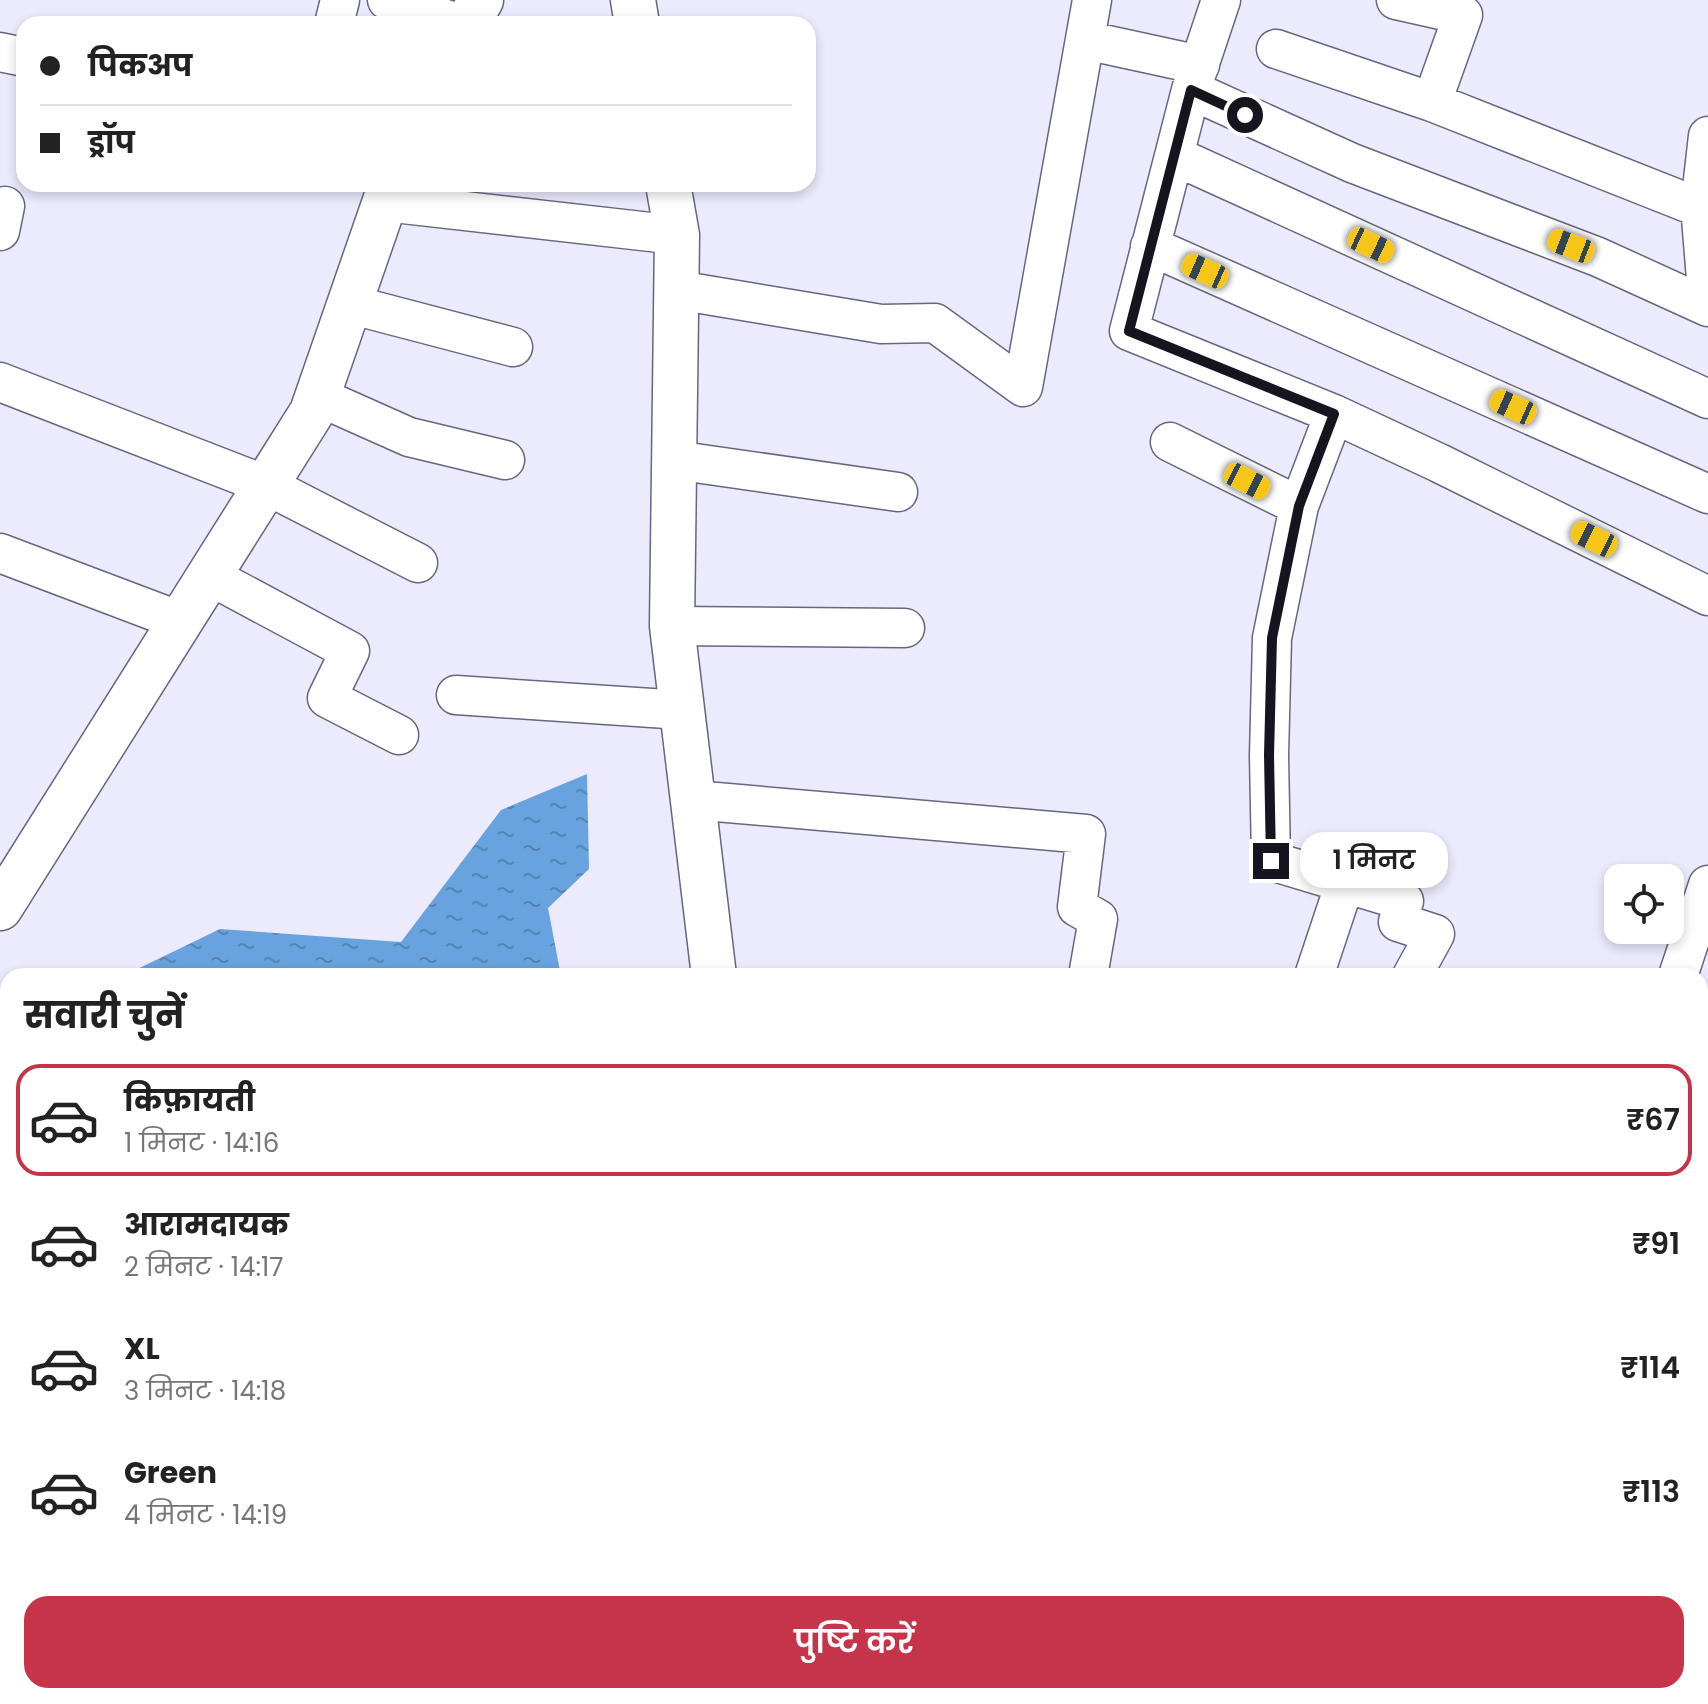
<!DOCTYPE html>
<html lang="hi">
<head>
<meta charset="utf-8">
<style>
  :root { --surface:#fff; --page:#f2f2f2; --text:#222; --muted:#767676; --line:#e0e0e0; --accent:#c53449 }
  body { margin:0; font-family:Poppins,"Noto Sans Devanagari",sans-serif; background:var(--page); color:var(--text); height:100vh; display:flex; flex-direction:column; font-size:30px; white-space:nowrap }
  * { box-sizing:border-box; margin:0 }
  p { font-size:26px; color:var(--muted) }
  .icon { flex:none; width:44px; height:44px; fill:none; stroke:currentColor; stroke-width:2; stroke-linecap:round; stroke-linejoin:round }
  .map { position:relative; flex:1; overflow:hidden }
  .details { position:absolute; left:0px; top:968px; width:1708px; height:736px; display:flex; flex-direction:column; background:var(--surface); border-radius:24px 24px 0 0; box-shadow:0 4px 12px #0003 }
  .details>* { flex:none }
  .guide { position:absolute; left:16px; top:16px; width:800px; height:176px; border-radius:24px; box-shadow:0 4px 12px #0003; display:grid; align-content:center; height:176px; padding:0 24px; background:var(--surface) }
  .buttons { position:absolute; left:1604px; top:864px; display:grid; gap:16px }
  .buttons a { display:grid; place-items:center; width:80px; height:80px; border-radius:16px; background:var(--surface); box-shadow:0 4px 12px #0003; font-size:40px }
  .end { position:absolute; width:36px; height:36px; margin:-18px; border:10px solid #16151f; background:#fff; box-shadow:0 0 0 4px #fff }
  .from { border-radius:50% }
  .bubble { position:absolute; height:56px; border-radius:24px; background:var(--surface); box-shadow:0 4px 12px #0003; font-size:26px; font-weight:600; line-height:56px; text-align:center }
  .car { position:absolute; width:24px; height:48px; margin:-24px -12px; border-radius:10px; box-shadow:0 0 6px 2px #0007; background:linear-gradient(#f5c518 24%,#345 0 40%,#f5c518 0 76%,#345 0 86%,#f5c518 0) }
  .guide b { display:flex; align-items:center; gap:28px; height:76px; font-size:30px }
  .guide b+b { border-top:2px solid var(--line) }
  .guide i { width:20px; height:20px; background:var(--text) }
  ul { padding:0; list-style:none }
  li { display:flex; align-items:center; gap:24px; height:112px; margin:0 16px 12px; padding:0 8px; border:4px solid transparent; border-radius:24px }
  li div { flex:1 }
  li b { display:block; font-size:30px }
  li em { font-style:normal; font-weight:600 }
  li.current { border-color:var(--accent) }
  li>.icon { width:72px; height:72px; stroke-width:1.5 }
  h2 { padding:0 24px; font-size:36px; line-height:96px }
  .cta { display:flex; gap:16px; margin-top:auto; padding:16px 24px }
  .cta a { flex:1; height:92px; border-radius:24px; background:var(--accent); color:#fff; font-size:32px; font-weight:600; line-height:92px; text-align:center }
  .map>svg:first-child { display:block }
</style>
</head>
<body>
<div class="map">
<svg width="1708" height="1704" viewBox="0 0 1708 1704">
  <defs>
    <pattern id="water-ripples" width="26" height="14" patternUnits="userSpaceOnUse" patternTransform="scale(2)"><rect width="26" height="14" fill="#68a3e0"/><path d="M2 4q2-2 4 0t4 0M15 11q2-2 4 0t4 0" fill="none" stroke="#5584b5"/></pattern>
  </defs>
  <rect width="100%" height="100%" fill="#ecebfd"/>
  <path fill="url(#water-ripples)" d="M 587,774 L 589,869 L 548,908 L 561,976 L 123,976 L 220,929 L 401,942 L 501,810 Z
    M 8,1143 L 8,1696 L 726,1696 L 728,1704 L 0,1704 L 0,1170 Z"/>
  <g fill="none" stroke-linecap="round" stroke-linejoin="round">
    <defs>
      <path id="street" d="M 387,0 L 461,24
        M 1221,0 L 1191,90 L 1129,331 L 1334,414 L 1439,463 L 1708,596
        M 1396,0 L 1463,15 L 1432,102 L 1708,211
        M 334,24 L 340,0
        M 1085,40 L 1200,65
        M 1276,49 L 1432,102
        M 0,52 L 24,57
        M 1191,90 L 1352,163 L 1598,257 L 1708,307
        M 1708,136 L 1700,206 L 1708,303
        M 1175,156 L 1708,399
        M 385,202 L 677,235
        M 0,231 L 5,206
        M 1150,246 L 1708,494
        M 677,290 L 881,324 L 935,323 L 1023,387 L 1092,0
        M 349,304 L 513,347
        M 0,382 L 266,485 L 418,563
        M 317,396 L 409,437 L 505,460
        M 1334,414 L 1299,506 L 1272,638 L 1269,755 L 1271,861 L 1404,901 L 1398,922 L 1435,934 L 1412,976
        M 1170,442 L 1299,506
        M 674,460 L 898,492
        M 0,553 L 180,621
        M 210,576 L 350,651 L 327,698 L 399,735
        M 672,626 L 905,628
        M 456,695 L 682,710
        M 693,800 L 1086,834 L 1077,907 L 1098,919 L 1088,976
        M 1314,976 L 1345,883
        M 1678,976 L 1708,885
        M 1700,1076 L 1708,1077
        M 1700,1228 L 1708,1231
        M 1700,1366 L 1708,1369
        M 1700,1513 L 1708,1515
        M 1700,1561 L 1708,1541
        M 1398,1704 L 1401,1696
        M 1643,1704 L 1646,1696"/>
      <path id="secondary" d="M 633,0 L 637,24
        M 467,24 L 481,0
        M 668,184 L 677,235 L 672,626 L 714,976
        M 0,908 L 312,412 L 391,184
        M 805,1696 L 806,1704"/>
    </defs>
    <use href="#street" stroke="#67667f" stroke-width="41"/>
    <use href="#secondary" stroke="#67667f" stroke-width="47"/>
    <use href="#street" stroke="#fff" stroke-width="38"/>
    <use href="#secondary" stroke="#fff" stroke-width="44"/>
  </g>
  <g fill="none" stroke-linecap="round" stroke-linejoin="round">
    <path stroke="#16151f" stroke-width="10" d="M 1245,115 L 1191,90 L 1129,331 L 1334,414 L 1299,506 L 1272,638 L 1269,755 L 1271,861"/>
  </g>
</svg>
<div class="buttons">
<a><svg class="icon" aria-label="locate" viewBox="0 0 24 24"><circle cx="12" cy="12" r="6"/><path d="M12 2v4M12 18v4M2 12h4M18 12h4"/></svg></a>
</div>
<i class="end from" style="left:1245px;top:115px"></i>
<i class="end" style="left:1271px;top:861px"></i>
<div class="bubble" style="left:1300px;top:832px;width:148px">1 मिनट</div>
<i class="car" style="left:1371px;top:245px;rotate:115deg"></i>
<i class="car" style="left:1571px;top:246px;rotate:291deg"></i>
<i class="car" style="left:1205px;top:271px;rotate:294deg"></i>
<i class="car" style="left:1513px;top:407px;rotate:294deg"></i>
<i class="car" style="left:1247px;top:481px;rotate:117deg"></i>
<i class="car" style="left:1594px;top:539px;rotate:296deg"></i>
<div class="guide">
<b><i class="from"></i>पिकअप</b>
<b><i></i>ड्रॉप</b>
</div>
<section class="details">
<h2>सवारी चुनें</h2>
<ul>
<li class="current"><svg class="icon" aria-label="car" viewBox="0 0 24 24"><path d="M5 17H2v-5l4-1 3-4h7l3 4 3 1v5h-3M9 17h6M6 11h13"/><circle cx="7" cy="17" r="2"/><circle cx="17" cy="17" r="2"/></svg><div><b>किफ़ायती</b><p>1 मिनट · 14:16</p></div><em>₹67</em></li>
<li><svg class="icon" aria-label="car" viewBox="0 0 24 24"><path d="M5 17H2v-5l4-1 3-4h7l3 4 3 1v5h-3M9 17h6M6 11h13"/><circle cx="7" cy="17" r="2"/><circle cx="17" cy="17" r="2"/></svg><div><b>आरामदायक</b><p>2 मिनट · 14:17</p></div><em>₹91</em></li>
<li><svg class="icon" aria-label="car" viewBox="0 0 24 24"><path d="M5 17H2v-5l4-1 3-4h7l3 4 3 1v5h-3M9 17h6M6 11h13"/><circle cx="7" cy="17" r="2"/><circle cx="17" cy="17" r="2"/></svg><div><b>XL</b><p>3 मिनट · 14:18</p></div><em>₹114</em></li>
<li><svg class="icon" aria-label="car" viewBox="0 0 24 24"><path d="M5 17H2v-5l4-1 3-4h7l3 4 3 1v5h-3M9 17h6M6 11h13"/><circle cx="7" cy="17" r="2"/><circle cx="17" cy="17" r="2"/></svg><div><b>Green</b><p>4 मिनट · 14:19</p></div><em>₹113</em></li>
</ul>
<div class="cta"><a>पुष्टि करें</a></div>
</section>
</div>
</body>
</html>
